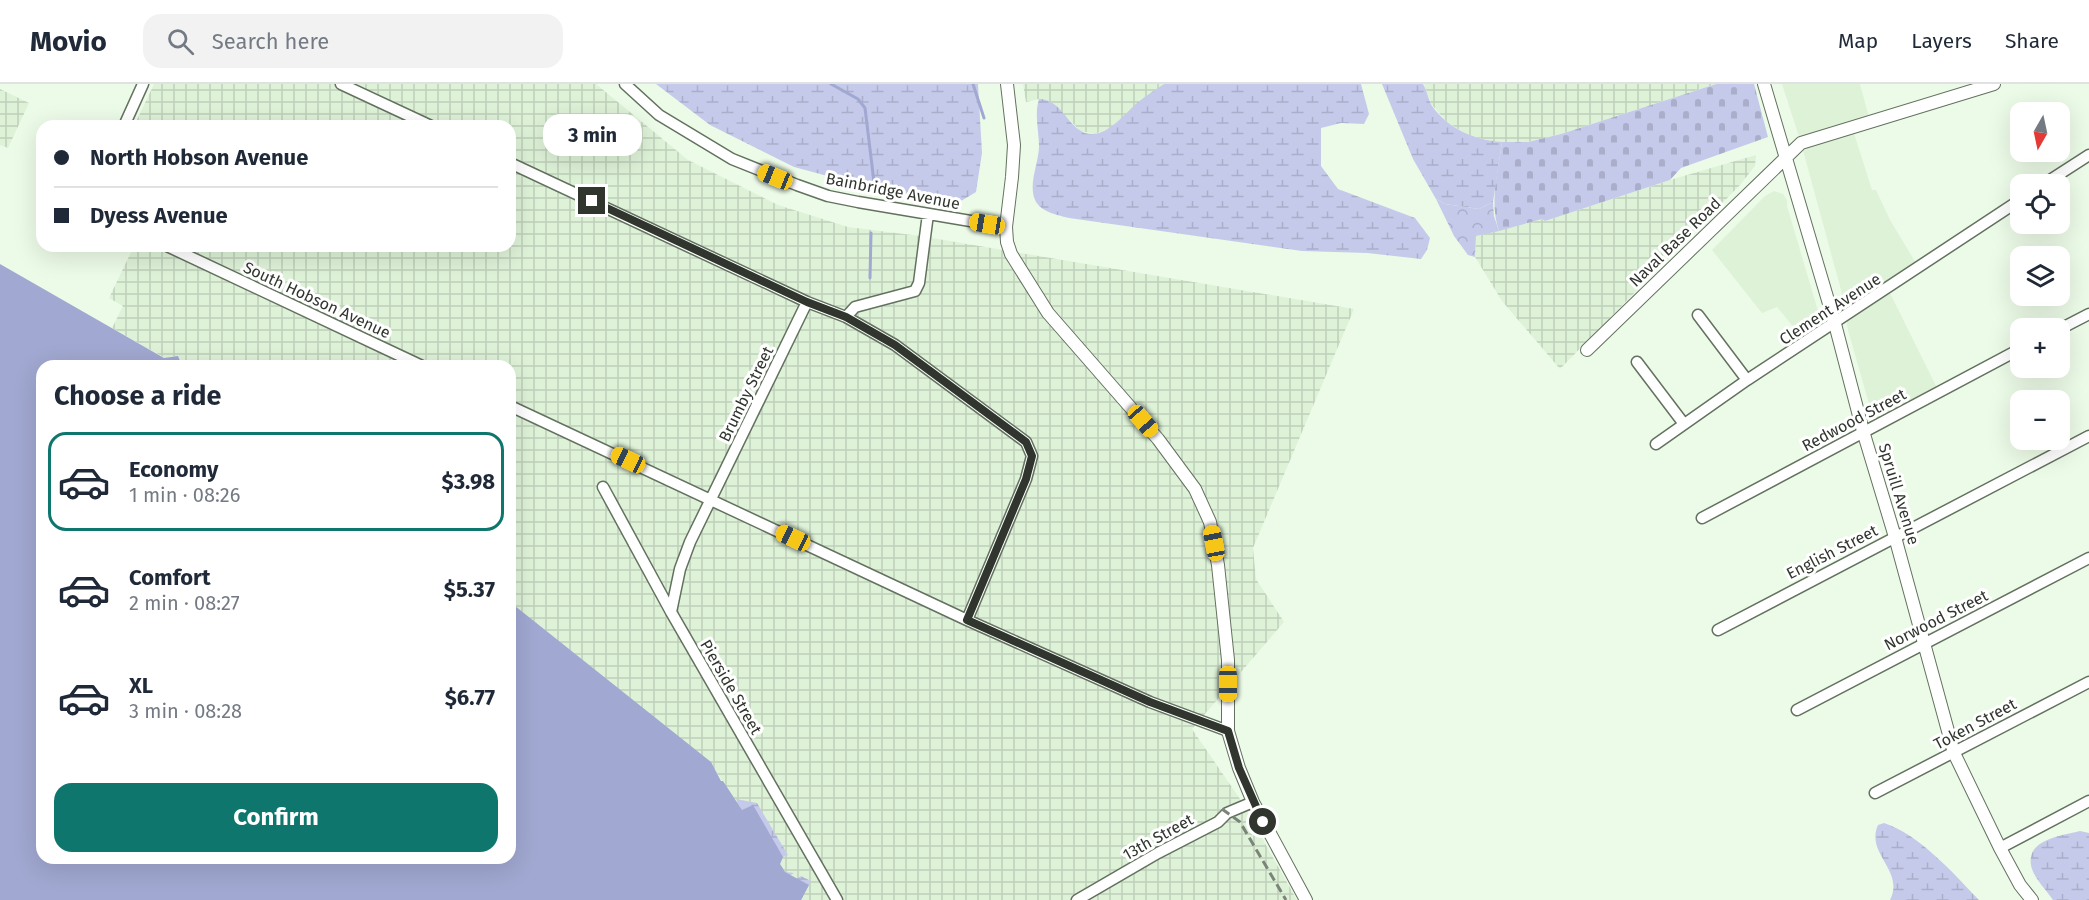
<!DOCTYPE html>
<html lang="en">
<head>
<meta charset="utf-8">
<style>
  :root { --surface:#fff; --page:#f2f2f3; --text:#1f2937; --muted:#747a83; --line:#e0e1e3; --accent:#0f766e }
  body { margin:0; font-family:"Fira Sans",sans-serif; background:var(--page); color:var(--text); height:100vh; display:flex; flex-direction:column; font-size:22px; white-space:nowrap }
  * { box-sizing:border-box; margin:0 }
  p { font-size:20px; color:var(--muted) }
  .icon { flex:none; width:33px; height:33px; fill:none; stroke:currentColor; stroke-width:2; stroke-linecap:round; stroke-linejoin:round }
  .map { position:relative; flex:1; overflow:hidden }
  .panel { position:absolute; left:36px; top:276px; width:480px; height:504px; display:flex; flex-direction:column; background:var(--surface); border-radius:18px; box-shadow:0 6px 24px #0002 }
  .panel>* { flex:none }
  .banner { position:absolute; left:36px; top:36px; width:480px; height:132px; border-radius:18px; box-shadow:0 6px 24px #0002; display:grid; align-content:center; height:132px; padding:0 18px; background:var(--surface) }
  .needle { width:39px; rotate:189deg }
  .fabs { position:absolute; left:2010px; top:18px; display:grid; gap:12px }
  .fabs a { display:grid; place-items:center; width:60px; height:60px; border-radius:12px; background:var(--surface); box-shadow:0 6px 24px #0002; font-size:30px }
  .end { position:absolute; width:27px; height:27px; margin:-14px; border:8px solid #30362e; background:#fff; box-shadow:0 0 0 3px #fff }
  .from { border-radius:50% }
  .bubble { position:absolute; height:42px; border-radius:18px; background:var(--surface); box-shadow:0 6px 24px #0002; font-size:20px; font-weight:700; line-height:42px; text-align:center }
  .car { position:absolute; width:18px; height:36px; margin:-18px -9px; border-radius:8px; box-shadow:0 0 4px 2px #0007; background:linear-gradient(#f5c518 24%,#345 0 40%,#f5c518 0 76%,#345 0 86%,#f5c518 0) }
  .banner b { display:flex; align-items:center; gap:21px; height:57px; font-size:22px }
  .banner b+b { border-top:2px solid var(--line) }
  .banner i { width:15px; height:15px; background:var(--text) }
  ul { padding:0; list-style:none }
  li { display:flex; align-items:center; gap:18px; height:99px; margin:0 12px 9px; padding:0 6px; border:3px solid transparent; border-radius:18px }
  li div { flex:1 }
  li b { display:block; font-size:22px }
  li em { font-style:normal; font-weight:700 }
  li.selected { border-color:var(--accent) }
  li>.icon { width:54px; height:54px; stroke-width:1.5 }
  h2 { padding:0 18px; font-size:27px; line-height:72px }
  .action { display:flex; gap:12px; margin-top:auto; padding:12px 18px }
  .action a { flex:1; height:69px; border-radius:18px; background:var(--accent); color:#fff; font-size:24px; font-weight:700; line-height:69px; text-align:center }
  header { display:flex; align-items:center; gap:36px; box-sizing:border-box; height:84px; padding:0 30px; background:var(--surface); border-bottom:2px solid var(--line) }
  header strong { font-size:28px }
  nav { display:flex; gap:33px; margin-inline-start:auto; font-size:21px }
  .search { width:420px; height:54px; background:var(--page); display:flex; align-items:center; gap:15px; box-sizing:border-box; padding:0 21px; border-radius:18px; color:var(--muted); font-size:22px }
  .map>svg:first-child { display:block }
</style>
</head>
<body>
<header>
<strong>Movio</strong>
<div class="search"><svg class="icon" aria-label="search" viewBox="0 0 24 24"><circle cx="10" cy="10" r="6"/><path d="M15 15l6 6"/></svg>Search here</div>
<nav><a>Map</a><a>Layers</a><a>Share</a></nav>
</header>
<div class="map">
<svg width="2089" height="816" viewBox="0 0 2089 816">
  <defs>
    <pattern id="industrial-grid" width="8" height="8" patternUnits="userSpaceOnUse" patternTransform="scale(1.5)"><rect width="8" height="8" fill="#def2d8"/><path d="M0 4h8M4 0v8" fill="none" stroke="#bfd0ba"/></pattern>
    <pattern id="forest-crowns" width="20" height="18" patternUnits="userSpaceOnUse" patternTransform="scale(1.5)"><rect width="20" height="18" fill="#c5caeb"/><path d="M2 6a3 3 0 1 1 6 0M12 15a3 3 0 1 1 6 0" fill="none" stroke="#aaaeca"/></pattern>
    <pattern id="wetland-marsh" width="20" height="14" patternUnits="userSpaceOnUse" patternTransform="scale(1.5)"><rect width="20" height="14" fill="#c5caeb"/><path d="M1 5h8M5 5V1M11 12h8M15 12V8" fill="none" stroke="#aaaeca"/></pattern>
    <pattern id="cemetery-stones" width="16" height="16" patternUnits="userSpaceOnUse" patternTransform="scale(1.5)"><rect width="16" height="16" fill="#c5caeb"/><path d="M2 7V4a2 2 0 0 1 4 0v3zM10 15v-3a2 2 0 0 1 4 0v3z" fill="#aaaeca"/></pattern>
  </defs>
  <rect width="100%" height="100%" fill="#ecfbe7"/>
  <path fill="#def2d8" d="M 1782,0 L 1860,0 L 1870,37 L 1852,43 L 1872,106 L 1876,106 L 1890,136 L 1919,184 L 1888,205 L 1939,308 L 1875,341 L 1848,246 L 1841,206 L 1801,59 Z
    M 1774,107 L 1783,110 L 1787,116 L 1787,122 L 1821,237 L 1800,251 L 1777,223 L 1762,229 L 1712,166 L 1765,112 Z"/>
  <path fill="url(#industrial-grid)" d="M 154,0 L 596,0 L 688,76 L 778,121 L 848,143 L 920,152 L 1354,225 L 1253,464 L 1256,495 L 1284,538 L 1192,645 L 1240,715 L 1297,816 L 801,816 L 808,801 L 785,788 L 755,803 L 781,782 L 752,721 L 742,727 L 711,680 L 510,518 L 510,282 L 157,282 L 175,272 L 165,274 L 112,244 L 123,222 L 109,214 L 134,162 L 510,162 L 510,42 L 134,42 Z
    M 1023,0 L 1164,0 L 1110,44 L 1095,50 L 1080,47 L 1067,33 L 1039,15 L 1026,18 Z
    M 1424,0 L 1716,0 L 1561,50 L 1528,58 L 1512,59 L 1492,57 L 1469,52 L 1447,38 L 1431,20 Z
    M 0,5 L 29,19 L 8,64 L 0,61 Z
    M 1756,71 L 1755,82 L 1740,101 L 1560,285 L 1502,217 L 1475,173 L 1476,152 L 1542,135 L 1545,137 L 1670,96 Z"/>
  <path fill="url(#forest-crowns)" d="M 1436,115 L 1445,120 L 1479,125 L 1493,118 L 1494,132 L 1499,147 L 1476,152 L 1475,173 L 1468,171 L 1454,152 Z"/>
  <path fill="url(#wetland-marsh)" d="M 656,0 L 978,0 L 982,69 L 976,108 L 961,117 L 912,111 L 865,102 L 794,83 L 710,41 Z
    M 1164,0 L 1361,0 L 1369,30 L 1364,40 L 1341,39 L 1321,44 L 1321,82 L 1338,105 L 1415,134 L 1430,154 L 1427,166 L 1421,175 L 1367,169 L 1302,167 L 1069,134 C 1058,131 1043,129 1036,118 C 1027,102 1039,79 1039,62 C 1039,47 1034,31 1039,15 C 1058,15 1065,35 1078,45 C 1100,62 1122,32 1137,19 C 1145,12 1155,6 1164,0 Z
    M 1382,0 L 1423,0 C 1427,6 1428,15 1432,22 C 1449,45 1474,56 1502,58 L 1493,118 L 1479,125 L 1445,120 L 1436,115 L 1413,75 Z
    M 736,715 L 757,719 L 788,771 L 783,773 L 780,780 L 785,788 L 794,789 L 784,795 L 787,800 L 801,792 L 811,797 L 801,816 L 792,816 L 748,724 L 742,727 Z
    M 1884,739 C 1919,750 1954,790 1979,816 L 1890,816 C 1905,786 1865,770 1878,741 Z
    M 2080,747 L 2089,749 L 2089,816 L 2053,816 C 2047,807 2035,795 2032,785 C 2023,756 2060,752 2080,747 Z"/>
  <path fill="url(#cemetery-stones)" d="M 1716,0 L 1754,0 L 1768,53 L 1681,84 L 1670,96 L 1545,137 L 1542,135 L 1499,147 C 1489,118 1498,88 1502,58 L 1528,58 L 1561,50 Z"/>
  <path fill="#a1a8d1" d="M 0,180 L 164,274 L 178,272 L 182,282 L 42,282 L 42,774 L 510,774 L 510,518 L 711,678 L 721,697 L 723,697 L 742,726 L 753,721 L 783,773 L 780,780 L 785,788 L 809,801 L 801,816 L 0,816 Z"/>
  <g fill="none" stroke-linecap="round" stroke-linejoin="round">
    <path stroke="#a1a8d1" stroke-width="3" d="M 831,0 L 858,15 L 865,24 L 874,98
      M 973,0 L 984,34
      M 870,194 L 871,149"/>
    <defs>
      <path id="minor" d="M 341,0 L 431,42
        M 625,0 L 659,31 L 732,75 L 797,101 L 828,112 L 858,118 L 1006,143
        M 124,42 L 143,0
        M 510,79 L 807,218 L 846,233 L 895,261 L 1026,358 L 1032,372 L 1026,395 L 967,536
        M 2044,100 L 2089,71
        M 167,162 L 422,282
        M 1698,231 L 1747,296
        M 846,233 L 855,223 L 915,207 L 919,199 L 928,130
        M 2060,245 L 2089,230
        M 1637,278 L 1684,340
        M 510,322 L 967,536 L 1150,618 L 1228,647
        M 1656,360 L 1747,296 L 2020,116
        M 603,403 L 671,528 L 837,816
        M 1702,434 L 2020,265
        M 671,528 L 680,485 L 690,458 L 807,218
        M 1718,546 L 2089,352
        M 1797,626 L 2089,474
        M 1875,709 L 2089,598
        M 2000,764 L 2089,717
        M 1077,816 L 1158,769 L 1218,738 L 1227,729 L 1253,718"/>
      <path id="tertiary" d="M 1007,0 L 1014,61 L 1012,93 L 1006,143 L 1007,158 L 1011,170 L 1048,229 L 1158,355 L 1195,405 L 1210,438 L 1218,481 L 1228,576 L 1228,647 L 1239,684 L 1253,718 L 1306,816
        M 1764,0 L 1835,240 L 1863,347 L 1895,453 L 1954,669 L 2000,764 L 2020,801 L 2032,816
        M 1587,266 L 1801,59 L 1994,0"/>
    </defs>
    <use href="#minor" stroke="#63715f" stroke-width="13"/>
    <use href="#tertiary" stroke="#63715f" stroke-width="14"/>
    <use href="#minor" stroke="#fff" stroke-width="10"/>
    <use href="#tertiary" stroke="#fff" stroke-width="12"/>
    <path stroke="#7b8478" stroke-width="3" stroke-dasharray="9 4.5" stroke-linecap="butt" d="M 1222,725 L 1240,738 L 1286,816"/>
  </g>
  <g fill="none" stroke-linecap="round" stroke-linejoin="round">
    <path stroke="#30362e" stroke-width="8" d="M 592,117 L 807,218 L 846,233 L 895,261 L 1026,358 L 1032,372 L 1026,395 L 967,536 L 1150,618 L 1228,647 L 1239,684 L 1263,738"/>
  </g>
  <g text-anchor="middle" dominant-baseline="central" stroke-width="6" stroke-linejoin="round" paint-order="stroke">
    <g font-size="16" fill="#30362e" stroke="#fff">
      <text transform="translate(893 107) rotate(11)">Bainbridge Avenue</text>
      <text transform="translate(1675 158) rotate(-44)">Naval Base Road</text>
      <text transform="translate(317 216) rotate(25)">South Hobson Avenue</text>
      <text transform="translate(1830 225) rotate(-33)">Clement Avenue</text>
      <text transform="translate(746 310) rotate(-64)">Brumby Street</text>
      <text transform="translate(1854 336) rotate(-28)">Redwood Street</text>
      <text transform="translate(1899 410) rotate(73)">Spruill Avenue</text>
      <text transform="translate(1832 468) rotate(-27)">English Street</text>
      <text transform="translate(1936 536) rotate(-27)">Norwood Street</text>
      <text transform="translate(731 603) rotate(60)">Pierside Street</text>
      <text transform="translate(1975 640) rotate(-28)">Token Street</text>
      <text transform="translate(1158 753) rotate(-29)">13th Street</text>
    </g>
  </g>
</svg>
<div class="fabs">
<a><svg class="needle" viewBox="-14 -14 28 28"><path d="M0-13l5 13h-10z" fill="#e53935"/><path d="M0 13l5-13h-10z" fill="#747a83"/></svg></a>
<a><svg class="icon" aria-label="locate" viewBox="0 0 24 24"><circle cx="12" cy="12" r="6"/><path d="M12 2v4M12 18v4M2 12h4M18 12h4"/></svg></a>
<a><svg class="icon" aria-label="layers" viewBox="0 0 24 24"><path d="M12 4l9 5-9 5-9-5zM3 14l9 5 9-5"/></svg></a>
<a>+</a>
<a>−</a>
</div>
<i class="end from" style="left:1263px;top:738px"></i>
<i class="end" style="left:592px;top:117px"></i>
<div class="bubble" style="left:543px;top:30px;width:99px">3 min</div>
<i class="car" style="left:775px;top:93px;rotate:292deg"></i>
<i class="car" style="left:987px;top:140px;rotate:280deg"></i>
<i class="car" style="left:1143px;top:337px;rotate:139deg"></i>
<i class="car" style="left:628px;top:376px;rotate:295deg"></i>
<i class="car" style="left:793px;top:454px;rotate:295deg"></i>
<i class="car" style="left:1214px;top:459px;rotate:349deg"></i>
<i class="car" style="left:1228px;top:600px;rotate:180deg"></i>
<div class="banner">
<b><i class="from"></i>North Hobson Avenue</b>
<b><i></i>Dyess Avenue</b>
</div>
<section class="panel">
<h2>Choose a ride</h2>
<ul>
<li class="selected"><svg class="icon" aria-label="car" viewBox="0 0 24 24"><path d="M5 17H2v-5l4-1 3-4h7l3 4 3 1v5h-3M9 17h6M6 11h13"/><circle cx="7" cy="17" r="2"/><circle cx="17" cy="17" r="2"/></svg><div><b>Economy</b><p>1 min · 08:26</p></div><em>$3.98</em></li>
<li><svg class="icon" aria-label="car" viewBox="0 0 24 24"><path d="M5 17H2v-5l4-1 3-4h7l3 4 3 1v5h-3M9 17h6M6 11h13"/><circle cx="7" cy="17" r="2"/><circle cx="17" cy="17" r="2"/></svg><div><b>Comfort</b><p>2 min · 08:27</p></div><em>$5.37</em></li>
<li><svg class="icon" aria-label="car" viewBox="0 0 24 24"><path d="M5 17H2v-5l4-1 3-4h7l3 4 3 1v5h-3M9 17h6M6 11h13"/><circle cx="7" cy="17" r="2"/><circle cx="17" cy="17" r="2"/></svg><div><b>XL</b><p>3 min · 08:28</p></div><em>$6.77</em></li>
</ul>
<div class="action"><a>Confirm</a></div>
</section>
</div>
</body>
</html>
